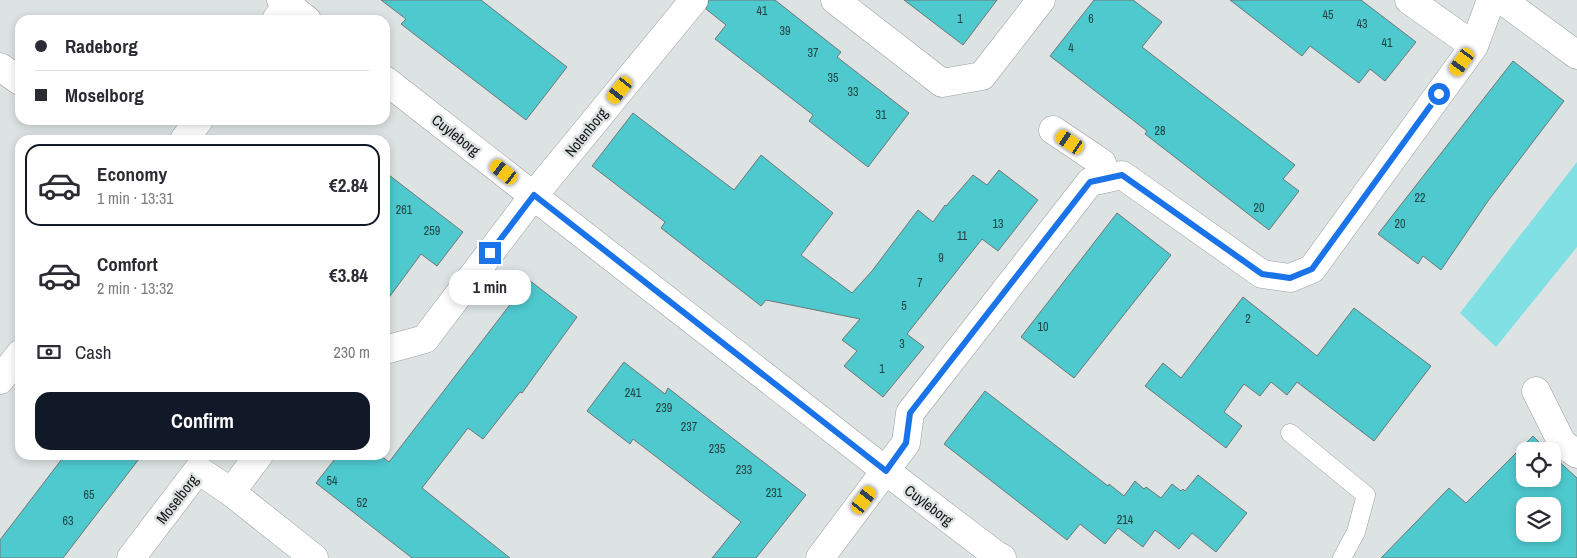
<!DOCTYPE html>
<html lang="en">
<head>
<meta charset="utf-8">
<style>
  :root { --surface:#fff; --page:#f2f2f3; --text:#2b2b33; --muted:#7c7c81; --line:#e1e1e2; --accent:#111827 }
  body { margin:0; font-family:"Archivo Narrow",sans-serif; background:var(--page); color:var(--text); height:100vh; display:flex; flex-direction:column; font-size:19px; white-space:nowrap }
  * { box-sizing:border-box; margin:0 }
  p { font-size:16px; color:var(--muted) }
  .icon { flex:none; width:28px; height:28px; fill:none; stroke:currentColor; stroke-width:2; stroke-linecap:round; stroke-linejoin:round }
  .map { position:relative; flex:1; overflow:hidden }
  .panel { position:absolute; left:15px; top:135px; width:375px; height:325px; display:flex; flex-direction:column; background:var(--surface); border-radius:15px; box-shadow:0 2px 8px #0003 }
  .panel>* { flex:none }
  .hud { position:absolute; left:15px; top:15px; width:375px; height:110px; border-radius:15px; box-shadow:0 2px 8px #0003; display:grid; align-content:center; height:110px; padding:0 20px; background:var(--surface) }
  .controls { position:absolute; left:1516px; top:442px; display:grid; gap:10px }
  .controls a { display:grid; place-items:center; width:45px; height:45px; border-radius:10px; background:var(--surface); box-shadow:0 2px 8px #0003; font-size:25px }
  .end { position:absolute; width:22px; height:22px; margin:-11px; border:6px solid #1a73e8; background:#fff; box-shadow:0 0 0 2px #fff }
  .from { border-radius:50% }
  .bubble { position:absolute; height:35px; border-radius:15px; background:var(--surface); box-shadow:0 2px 8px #0003; font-size:16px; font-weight:800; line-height:35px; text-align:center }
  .car { position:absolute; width:15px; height:30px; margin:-15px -8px; border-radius:6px; box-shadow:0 0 4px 1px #0007; background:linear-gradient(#f5c518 24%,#345 0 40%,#f5c518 0 76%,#345 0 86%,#f5c518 0) }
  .hud b { display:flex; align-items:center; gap:18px; height:48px; font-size:19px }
  .hud b+b { border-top:1px solid var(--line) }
  .hud i { width:12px; height:12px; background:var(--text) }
  ul { padding:9px 0 0; list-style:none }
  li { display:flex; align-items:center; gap:15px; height:82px; margin:0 10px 8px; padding:0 10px; border:2px solid transparent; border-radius:15px }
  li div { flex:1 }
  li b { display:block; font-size:19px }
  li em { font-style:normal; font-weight:800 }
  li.active { border-color:var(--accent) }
  li>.icon { width:45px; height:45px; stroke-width:1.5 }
  .pay { display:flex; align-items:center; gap:12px; height:55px; padding:0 20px; font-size:19px }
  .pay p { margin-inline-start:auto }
  .cta { display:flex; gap:10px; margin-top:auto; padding:10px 20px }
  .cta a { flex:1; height:58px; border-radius:15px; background:var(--accent); color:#fff; font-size:20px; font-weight:800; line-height:58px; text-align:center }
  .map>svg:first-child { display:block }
</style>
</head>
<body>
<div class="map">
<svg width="1577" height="558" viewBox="0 0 1577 558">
  <rect width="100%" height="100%" fill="#dde3e3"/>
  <path fill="#81e0e4" d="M 1577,162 L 1577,247 L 1496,347 L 1460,313 Z"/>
  <path fill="#4ec9ce" stroke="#717677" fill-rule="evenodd" d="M 381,0 L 481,0 L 567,67 L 526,120 L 401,24 L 406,19 Z
    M 709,0 L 775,0 L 841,52 L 837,57 L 909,113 L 868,167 L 809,121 L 813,115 L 715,39 L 726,25 L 706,9 Z
    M 904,0 L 997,0 L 963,45 Z
    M 1094,0 L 1133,0 L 1162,22 L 1142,47 L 1295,165 L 1283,179 L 1299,191 L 1269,230 L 1145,134 L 1147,131 L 1050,56 Z
    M 1230,0 L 1361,0 L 1416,42 L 1385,81 L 1370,69 L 1359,83 L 1310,46 L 1302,56 Z
    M 1513,61 L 1564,101 L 1488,201 L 1441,270 L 1423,256 L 1418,264 L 1378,234 Z
    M 633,113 L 734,190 L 761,155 L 833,213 L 801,255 L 852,293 L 872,271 L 918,210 L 933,222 L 945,205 L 946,206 L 973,175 L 987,185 L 999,170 L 1038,200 L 998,251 L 982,239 L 907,334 L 924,347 L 883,397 L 844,366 L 857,351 L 842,340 L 860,319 L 766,300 L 761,306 L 661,228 L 665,222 L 592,166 Z
    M 385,172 L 463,232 L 437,266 L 421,254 L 385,303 Z
    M 1117,213 L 1171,255 L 1074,378 L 1021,337 Z
    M 529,280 L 577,317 L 522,393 L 520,392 L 483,439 L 468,428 L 422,488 L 510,558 L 412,558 L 316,483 L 338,455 L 380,455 L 389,462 Z
    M 1243,297 L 1317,356 L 1354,308 L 1431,366 L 1374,441 L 1297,382 L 1287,395 L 1271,382 L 1260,396 L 1244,384 L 1224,412 L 1242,426 L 1226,448 L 1145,386 L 1163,363 L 1181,378 Z
    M 624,362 L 665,394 L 668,388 L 806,495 L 756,558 L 712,558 L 741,522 L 633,439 L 630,444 L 587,411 Z
    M 985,391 L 1108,486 L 1109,484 L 1124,496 L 1135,481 L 1144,489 L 1146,487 L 1161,498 L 1172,484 L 1181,491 L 1183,489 L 1185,491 L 1198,475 L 1247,513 L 1216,552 L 1192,533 L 1179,549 L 1155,530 L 1143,547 L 1118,528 L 1105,544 L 1080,524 L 1067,540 L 944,444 Z
    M 1533,436 L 1548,451 L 1525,451 L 1525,479 L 1552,479 L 1552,455 L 1577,478 L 1577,558 L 1381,558 L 1449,488 L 1466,503 ZM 1525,506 L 1552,506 L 1552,534 L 1525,534 Z
    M 65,455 L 142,455 L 63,558 L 0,558 L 0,540 Z"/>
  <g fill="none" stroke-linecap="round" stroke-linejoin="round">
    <defs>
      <path id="service" d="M 1290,433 L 1366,495 L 1356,532 L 1342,558"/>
      <path id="minor" d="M 281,0 L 307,20
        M 835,0 L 942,83 L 982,76 L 1041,0
        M 1409,0 L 1474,46
        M 1502,0 L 1577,55
        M 0,67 L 20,81
        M 385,80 L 886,471 L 996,555 L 1002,558
        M 1053,130 L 1102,163 L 1106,178
        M 385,350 L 425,339 L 534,195 L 694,0
        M 1536,391 L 1562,443 L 1577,454
        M 231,492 L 259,455
        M 131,558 L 198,470 L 231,492 L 314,558
        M 820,558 L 906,443 L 910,413 L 1090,182 L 1122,175 L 1262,274 L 1290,278 L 1312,269 L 1474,46 L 1491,0"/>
      <path id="tertiary" d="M 276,20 L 291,0
        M 184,140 L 199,120
        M 0,380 L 20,354"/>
    </defs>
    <use href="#service" stroke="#9a9f9f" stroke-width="19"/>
    <use href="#minor" stroke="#9a9f9f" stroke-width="29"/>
    <use href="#tertiary" stroke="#9a9f9f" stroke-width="29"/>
    <use href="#service" stroke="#fff" stroke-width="18"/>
    <use href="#minor" stroke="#fff" stroke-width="28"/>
    <use href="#tertiary" stroke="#fff" stroke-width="28"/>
  </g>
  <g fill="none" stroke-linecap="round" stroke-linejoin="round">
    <path stroke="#1a73e8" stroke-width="6" d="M 490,253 L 534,195 L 886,471 L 906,443 L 910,413 L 1090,182 L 1122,175 L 1262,274 L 1290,278 L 1312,269 L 1439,94"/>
  </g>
  <g text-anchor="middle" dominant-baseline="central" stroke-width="5" stroke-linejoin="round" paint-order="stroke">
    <g font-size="12" fill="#224243">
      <text x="762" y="11">41</text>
      <text x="1328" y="15">45</text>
      <text x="960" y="19">1</text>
      <text x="1091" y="19">6</text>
      <text x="1362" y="24">43</text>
      <text x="785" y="31">39</text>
      <text x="1387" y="43">41</text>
      <text x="1071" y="48">4</text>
      <text x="813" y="53">37</text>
      <text x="833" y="78">35</text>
      <text x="853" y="92">33</text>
      <text x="881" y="115">31</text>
      <text x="1160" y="131">28</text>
      <text x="1420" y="198">22</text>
      <text x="1259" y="208">20</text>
      <text x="404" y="210">261</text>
      <text x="998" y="224">13</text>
      <text x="1400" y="224">20</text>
      <text x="432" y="231">259</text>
      <text x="962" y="236">11</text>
      <text x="941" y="258">9</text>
      <text x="920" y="283">7</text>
      <text x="904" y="306">5</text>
      <text x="1248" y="319">2</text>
      <text x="1043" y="327">10</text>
      <text x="902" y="344">3</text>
      <text x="882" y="369">1</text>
      <text x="633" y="393">241</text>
      <text x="664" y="408">239</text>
      <text x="689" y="427">237</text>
      <text x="717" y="449">235</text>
      <text x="744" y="470">233</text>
      <text x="332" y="481">54</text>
      <text x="774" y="493">231</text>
      <text x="89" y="495">65</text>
      <text x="362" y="503">52</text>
      <text x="1125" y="520">214</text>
      <text x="68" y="521">63</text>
    </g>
    <g font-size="15" fill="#131515" stroke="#dde3e3">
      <text transform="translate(586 132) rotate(-51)">Notenborg</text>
      <text transform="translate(456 135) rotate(38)">Cuyleborg</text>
      <text transform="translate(177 499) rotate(-52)">Moselborg</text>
      <text transform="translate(929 505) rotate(37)">Cuyleborg</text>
    </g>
  </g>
</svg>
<div class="controls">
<a><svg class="icon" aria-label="locate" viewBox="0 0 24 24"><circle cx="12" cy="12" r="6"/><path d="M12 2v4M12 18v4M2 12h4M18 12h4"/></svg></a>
<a><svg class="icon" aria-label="layers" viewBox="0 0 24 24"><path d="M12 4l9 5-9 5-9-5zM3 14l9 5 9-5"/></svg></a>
</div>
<i class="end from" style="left:1439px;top:94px"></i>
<i class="end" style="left:490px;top:253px"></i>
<div class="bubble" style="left:449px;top:270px;width:82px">1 min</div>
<i class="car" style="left:1462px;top:62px;rotate:216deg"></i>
<i class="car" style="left:620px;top:90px;rotate:219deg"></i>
<i class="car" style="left:1070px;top:142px;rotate:304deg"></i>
<i class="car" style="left:504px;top:172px;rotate:308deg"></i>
<i class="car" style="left:864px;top:500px;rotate:37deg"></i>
<div class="hud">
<b><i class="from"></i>Radeborg</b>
<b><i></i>Moselborg</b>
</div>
<section class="panel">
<ul>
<li class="active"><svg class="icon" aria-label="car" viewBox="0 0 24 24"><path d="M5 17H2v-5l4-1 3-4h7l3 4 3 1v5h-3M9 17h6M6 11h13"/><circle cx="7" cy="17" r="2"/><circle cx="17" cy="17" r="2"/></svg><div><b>Economy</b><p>1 min · 13:31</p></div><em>€2.84</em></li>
<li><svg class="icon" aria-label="car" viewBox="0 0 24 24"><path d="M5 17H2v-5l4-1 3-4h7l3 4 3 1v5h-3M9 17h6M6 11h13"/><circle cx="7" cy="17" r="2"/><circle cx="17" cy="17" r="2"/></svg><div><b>Comfort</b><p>2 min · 13:32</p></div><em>€3.84</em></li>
</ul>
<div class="pay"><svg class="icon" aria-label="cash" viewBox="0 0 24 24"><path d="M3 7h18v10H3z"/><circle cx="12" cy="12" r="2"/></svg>Cash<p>230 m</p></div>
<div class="cta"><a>Confirm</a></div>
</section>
</div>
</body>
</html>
